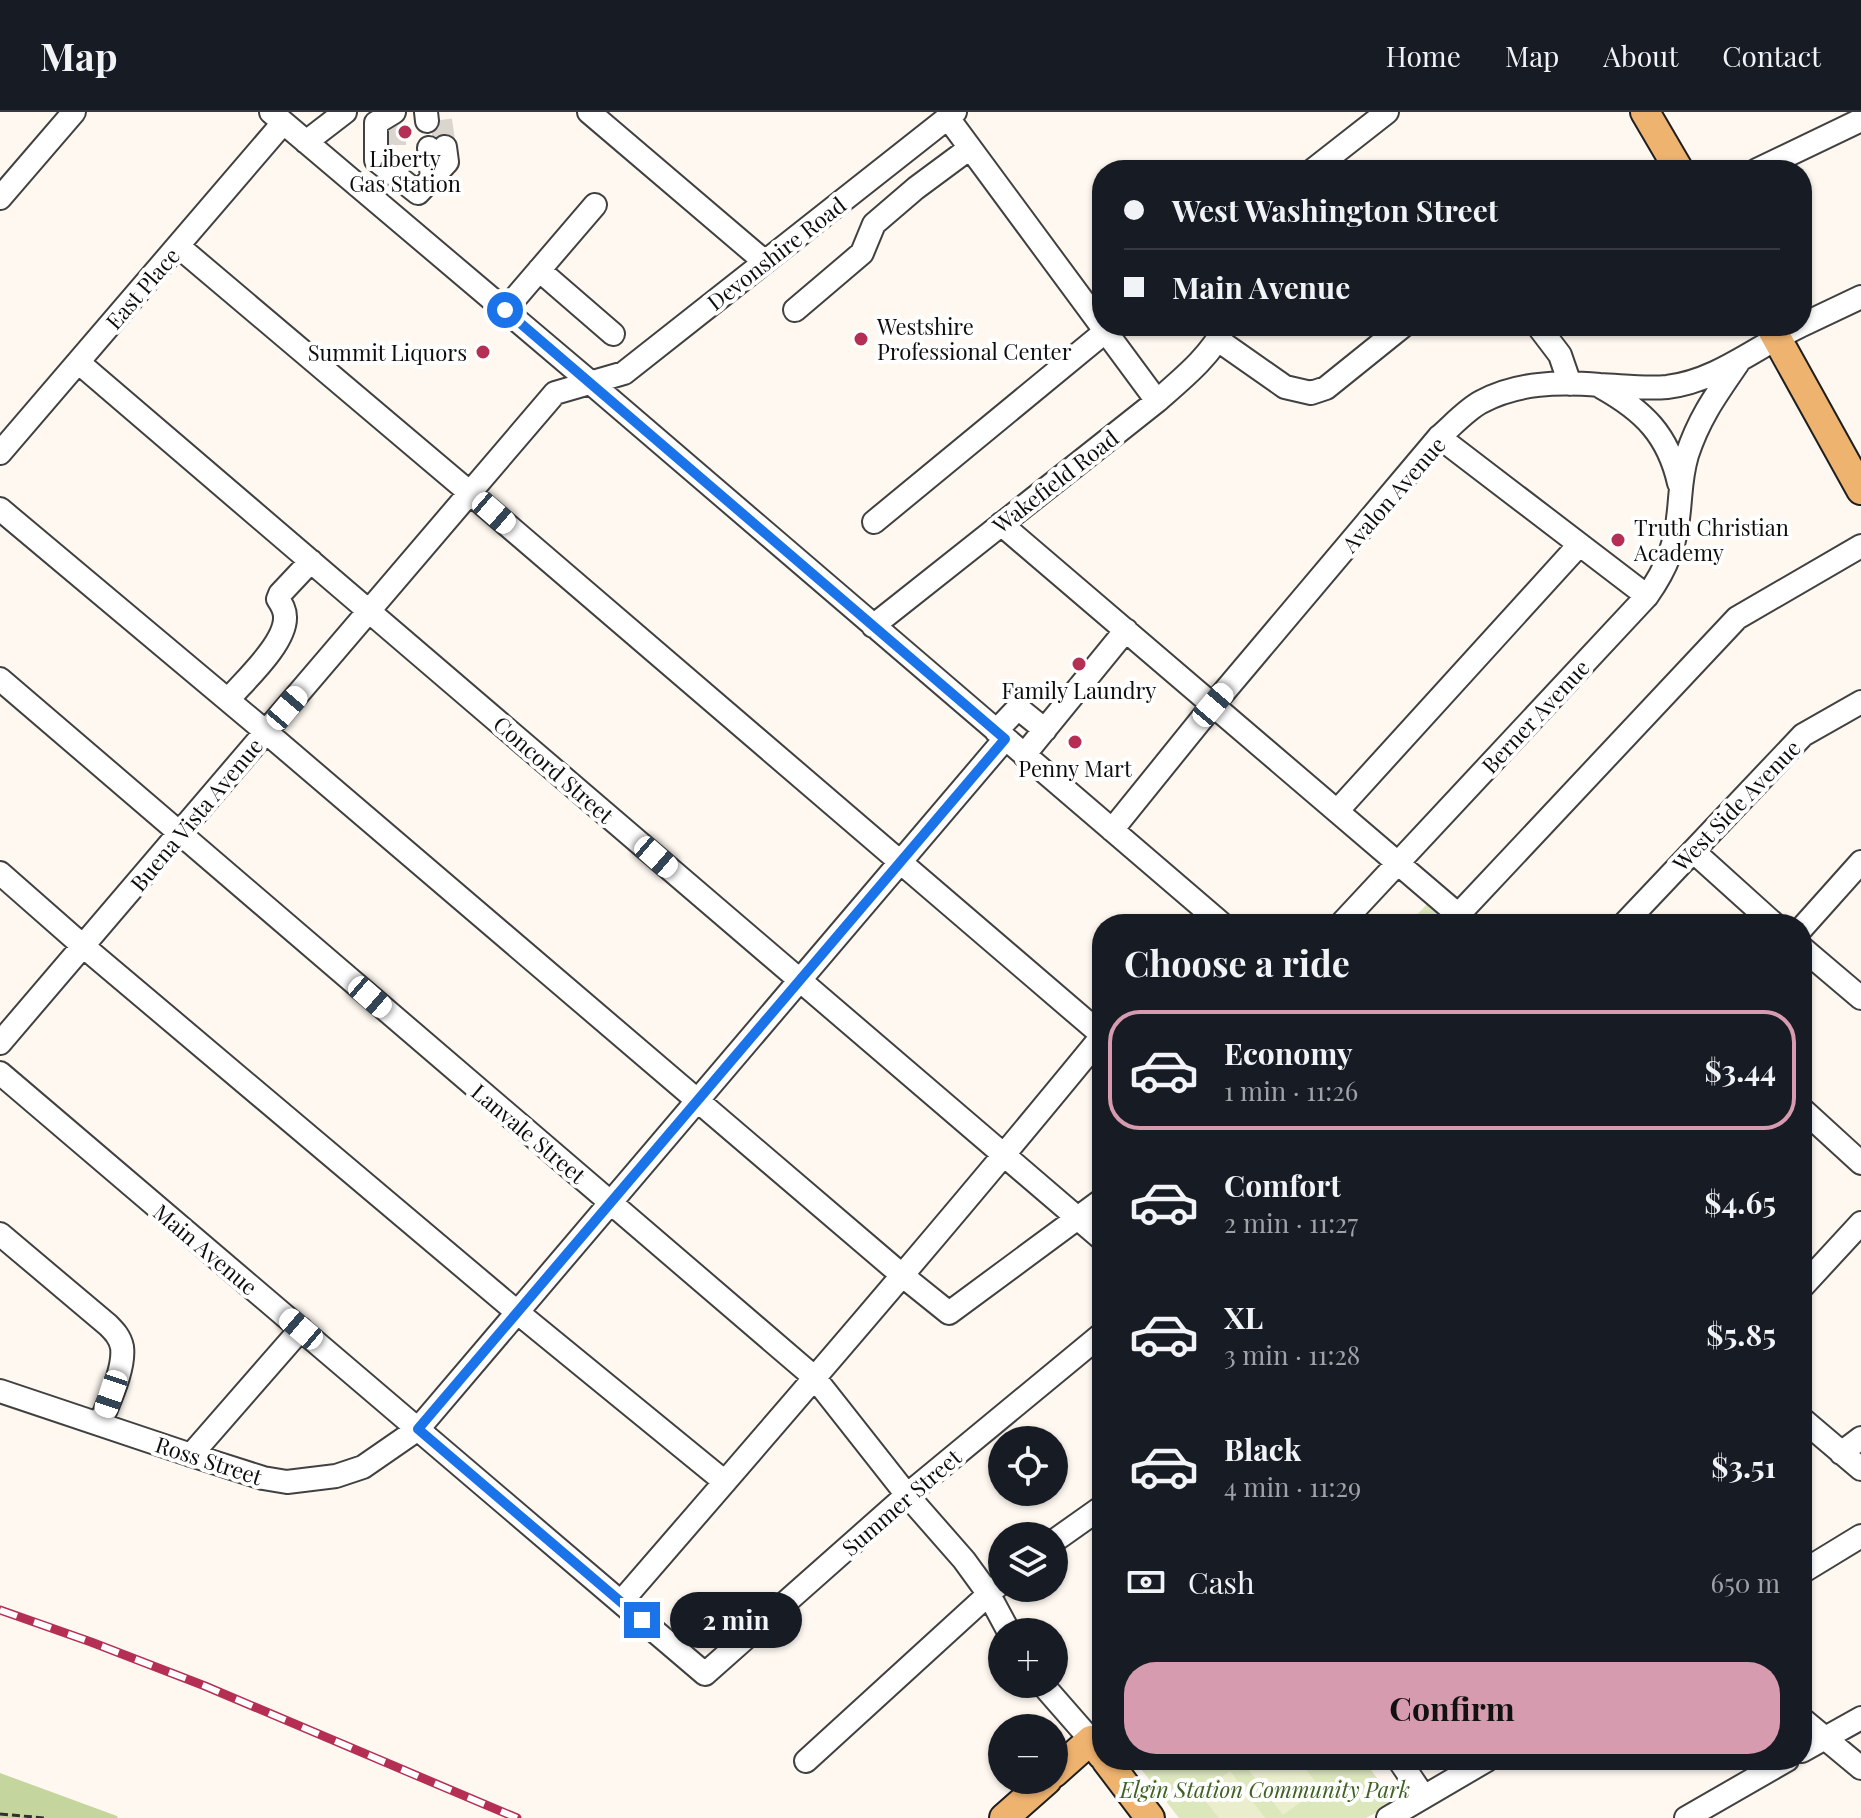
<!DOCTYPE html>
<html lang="en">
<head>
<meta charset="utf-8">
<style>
  :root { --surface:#171b24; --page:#242831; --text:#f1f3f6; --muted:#9ea1a6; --line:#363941; --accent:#d69bae }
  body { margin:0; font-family:"Playfair Display",serif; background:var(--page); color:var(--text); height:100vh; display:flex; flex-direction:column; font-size:30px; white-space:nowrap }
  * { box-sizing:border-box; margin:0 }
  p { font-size:26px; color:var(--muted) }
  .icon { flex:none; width:44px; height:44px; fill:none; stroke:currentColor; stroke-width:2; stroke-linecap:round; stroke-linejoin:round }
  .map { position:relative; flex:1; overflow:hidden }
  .details { position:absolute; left:1092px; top:802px; width:720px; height:856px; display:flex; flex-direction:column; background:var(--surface); border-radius:32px; box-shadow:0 2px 6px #0004 }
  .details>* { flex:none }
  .top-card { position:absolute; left:1092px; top:48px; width:720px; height:176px; border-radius:32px; box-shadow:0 2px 6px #0004; display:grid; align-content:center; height:176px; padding:0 32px; background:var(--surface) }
  .buttons { position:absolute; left:988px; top:1314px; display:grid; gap:16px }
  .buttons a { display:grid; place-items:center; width:80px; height:80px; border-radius:50%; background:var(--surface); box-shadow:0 2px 6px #0004; font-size:40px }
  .end { position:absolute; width:36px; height:36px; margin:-18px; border:10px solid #1a73e8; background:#fff; box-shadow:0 0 0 4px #fff }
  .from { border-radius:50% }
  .bubble { position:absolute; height:56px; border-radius:28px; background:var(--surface); box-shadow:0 2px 6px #0004; font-size:26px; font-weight:700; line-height:56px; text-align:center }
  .car { position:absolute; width:24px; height:48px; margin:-24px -12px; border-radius:10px; box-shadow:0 0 6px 2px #0007; background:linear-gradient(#fff 24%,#345 0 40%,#fff 0 76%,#345 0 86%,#fff 0) }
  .top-card b { display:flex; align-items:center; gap:28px; height:76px; font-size:30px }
  .top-card b+b { border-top:2px solid var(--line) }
  .top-card i { width:20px; height:20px; background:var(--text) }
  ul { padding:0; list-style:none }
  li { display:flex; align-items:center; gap:24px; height:120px; margin:0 16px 12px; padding:0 16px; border:4px solid transparent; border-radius:32px }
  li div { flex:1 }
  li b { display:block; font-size:30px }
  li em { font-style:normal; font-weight:700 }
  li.on { border-color:var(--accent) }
  li>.icon { width:72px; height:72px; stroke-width:1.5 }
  h2 { padding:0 32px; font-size:36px; line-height:96px }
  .pay { display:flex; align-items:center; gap:20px; height:88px; padding:0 32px; font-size:30px }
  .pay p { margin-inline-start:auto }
  .cta { display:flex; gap:16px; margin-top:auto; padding:16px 32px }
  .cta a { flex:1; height:92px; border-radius:32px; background:var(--accent); color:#111; font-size:32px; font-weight:700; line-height:92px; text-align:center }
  header { display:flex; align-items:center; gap:48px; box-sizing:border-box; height:112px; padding:0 40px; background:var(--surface); border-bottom:2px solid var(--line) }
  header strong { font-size:38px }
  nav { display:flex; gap:44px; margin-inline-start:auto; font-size:28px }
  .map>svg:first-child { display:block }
</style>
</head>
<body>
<header>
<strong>Map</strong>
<nav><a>Home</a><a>Map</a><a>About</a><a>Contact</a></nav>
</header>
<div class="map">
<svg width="1861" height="1706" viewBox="0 0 1861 1706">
  <rect width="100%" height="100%" fill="#fef8f1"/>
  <path fill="#dce7bc" d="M 1433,786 L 1463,812 L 1408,812 Z
    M 1134,1648 L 1363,1648 L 1396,1690 L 1366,1706 L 1179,1706 Z"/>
  <path fill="#c4d69d" d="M 0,1661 L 117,1704 L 118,1706 L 0,1706 Z"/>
  <path fill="#ebeecd" d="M 1241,1648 L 1299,1648 L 1320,1676 L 1283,1703 Z
    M 1230,1659 L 1265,1706 L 1219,1706 L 1200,1682 Z"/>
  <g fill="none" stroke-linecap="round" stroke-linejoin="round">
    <path stroke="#dad5cf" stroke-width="22" stroke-dasharray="22 11" stroke-linecap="butt" d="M 441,8 L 445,35
      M 395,11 L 395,37"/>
    <defs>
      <path id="minor" d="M 271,0 L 591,271 L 1222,812
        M 394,0 L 376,11 L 376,48 L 418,81 L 447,50 L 445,35
        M 426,0 L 427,9
        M 589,0 L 765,150
        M 948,6 L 1157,289
        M 306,30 L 345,0
        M 429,36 L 432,66
        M 1313,58 L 1387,0
        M 1757,58 L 1861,8
        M 0,86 L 74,0
        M 178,134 L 470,381 L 1102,923
        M 539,158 L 613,222
        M 505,198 L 595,93
        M 795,198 L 862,141 L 874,112 L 916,76 L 970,36
        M 1802,213 L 1861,185
        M 1538,214 L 1560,243 L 1570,272
        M 1218,228 L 1285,275 L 1311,281 L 1326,276 L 1403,214
        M 78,250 L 1102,1127
        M 1601,275 C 1644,299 1668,323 1679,371
        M 1439,325 L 1647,484
        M 0,341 L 283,11
        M 0,397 L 266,620 L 903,1164 L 949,1201 L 1102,1088
        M 874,410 L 1106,219
        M 1001,412 L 1469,812
        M 873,514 L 1157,289 C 1182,267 1211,244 1225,214
        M 0,567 L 814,1265 L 907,1383 L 964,1448 L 988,1481 L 1009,1520
        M 228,588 C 245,568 286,531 285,505 C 285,498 282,493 278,487 L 280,482 L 311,449
        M 996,619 L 1018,596 L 1045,618
        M 1024,643 L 1126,518
        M 1338,698 L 1579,433
        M 1112,718 L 1213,593 L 1439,325 C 1452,314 1466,298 1481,290 C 1518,270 1559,270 1600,273 C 1623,274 1645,277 1667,275 C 1717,269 1756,235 1800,214
        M 1693,739 L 1774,812
        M 0,761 L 83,834 L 517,1200 L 725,1370
        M 1458,803 L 1737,506 L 1861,434
        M 1341,812 L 1647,484 C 1667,456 1676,432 1679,398 C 1681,378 1681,363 1687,343 C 1699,306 1716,283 1738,251
        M 1624,812 L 1803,623 L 1861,590
        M 1802,816 L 1861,750
        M 1802,836 L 1861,886
        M 0,931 L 555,281 L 624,261 L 955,0
        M 0,961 L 705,1562 L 907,1383 L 1102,1222
        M 1802,997 L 1861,1051
        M 0,1122 L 108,1213 C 114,1219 120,1225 122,1235 C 125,1257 108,1291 100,1312
        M 1802,1175 L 1861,1111
        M 0,1279 L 191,1343 L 263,1366 L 287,1370 L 336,1364 L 363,1355 L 418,1317 L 1005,627
        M 1802,1307 L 1861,1357
        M 1841,1341 L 1861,1326
        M 191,1343 L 301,1217
        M 1054,1429 L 1102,1395
        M 1802,1460 L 1861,1424
        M 621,1490 C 783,1303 945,1116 1102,924
        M 1042,1572 L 1091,1628 L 1102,1619
        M 1802,1607 L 1861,1656
        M 1802,1639 L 1861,1606
        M 1399,1648 L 1424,1685
        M 806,1649 L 1002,1470
        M 1388,1706 L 1487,1648
        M 1686,1706 L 1787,1648"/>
      <path id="major" d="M 1645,0 L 1679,58
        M 1770,214 L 1861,378
        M 1106,1648 L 1150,1706
        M 1054,1661 L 1091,1628 L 1102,1643
        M 1004,1706 L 1047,1668"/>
    </defs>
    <use href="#minor" stroke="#414141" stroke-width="26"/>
    <use href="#major" stroke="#1f1f1f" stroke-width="32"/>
    <path stroke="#303030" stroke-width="3" stroke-dasharray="8 4" stroke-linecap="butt" d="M 0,1702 L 45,1706"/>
    <use href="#minor" stroke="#fff" stroke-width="22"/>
    <use href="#major" stroke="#efb370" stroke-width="28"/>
    <defs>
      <path id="rail" d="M 0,1498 L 91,1530 L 205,1574 L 517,1706"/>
    </defs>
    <use href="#rail" stroke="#b52f55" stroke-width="9"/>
    <use href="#rail" stroke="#fff" stroke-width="6" stroke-dasharray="18" stroke-linecap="butt"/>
  </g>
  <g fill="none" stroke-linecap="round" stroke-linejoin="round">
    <path stroke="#1a73e8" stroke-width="10" d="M 505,198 L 1005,627 L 418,1317 L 642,1508"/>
  </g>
  <g fill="#b52f55" stroke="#fff" stroke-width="3">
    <circle cx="405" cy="20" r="8"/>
    <circle cx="861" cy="227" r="8"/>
    <circle cx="483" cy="240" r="8"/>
    <circle cx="1618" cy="428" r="8"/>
    <circle cx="1079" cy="552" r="8"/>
    <circle cx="1075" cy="630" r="8"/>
  </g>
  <g text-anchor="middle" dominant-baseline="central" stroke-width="8" stroke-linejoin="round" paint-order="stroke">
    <g font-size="22" fill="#0e0e0e" stroke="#fff">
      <text x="405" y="46">Liberty<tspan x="405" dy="25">Gas Station</tspan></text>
      <text x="877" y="214" text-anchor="start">Westshire<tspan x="877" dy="25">Professional Center</tspan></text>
      <text x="467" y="240" text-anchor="end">Summit Liquors</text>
      <text x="1634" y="415" text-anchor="start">Truth Christian<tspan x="1634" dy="25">Academy</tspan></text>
      <text x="1079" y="578">Family Laundry</text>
      <text x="1075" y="656">Penny Mart</text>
    </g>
    <g font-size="22" fill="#0e0e0e" stroke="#fff">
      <text transform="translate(776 141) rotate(-38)">Devonshire Road</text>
      <text transform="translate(142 176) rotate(-49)">East Place</text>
      <text transform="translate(1055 369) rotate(-38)">Wakefield Road</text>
      <text transform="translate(1393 382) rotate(-49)">Avalon Avenue</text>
      <text transform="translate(1535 604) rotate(-47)">Berner Avenue</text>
      <text transform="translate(554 657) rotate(41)">Concord Street</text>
      <text transform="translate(1736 693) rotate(-46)">West Side Avenue</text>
      <text transform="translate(196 702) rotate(-50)">Buena Vista Avenue</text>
      <text transform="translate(529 1021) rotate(40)">Lanvale Street</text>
      <text transform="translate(206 1137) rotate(40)">Main Avenue</text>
      <text transform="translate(209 1348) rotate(18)">Ross Street</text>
      <text transform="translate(901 1390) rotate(-41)">Summer Street</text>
    </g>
    <g font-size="22" font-style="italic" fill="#3f6223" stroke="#fff">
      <text x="1265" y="1677">Elgin Station Community Park</text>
    </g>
  </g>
</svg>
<div class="buttons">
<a><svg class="icon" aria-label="locate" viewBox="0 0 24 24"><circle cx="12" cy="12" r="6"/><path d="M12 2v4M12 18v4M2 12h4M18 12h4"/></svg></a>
<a><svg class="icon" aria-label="layers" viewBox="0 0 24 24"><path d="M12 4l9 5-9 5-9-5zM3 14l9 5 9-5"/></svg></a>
<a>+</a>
<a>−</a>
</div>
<i class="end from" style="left:505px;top:198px"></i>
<i class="end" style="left:642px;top:1508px"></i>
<div class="bubble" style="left:670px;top:1480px;width:132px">2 min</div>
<i class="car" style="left:494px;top:401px;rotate:131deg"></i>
<i class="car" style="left:1213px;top:593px;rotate:40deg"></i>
<i class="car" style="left:287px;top:596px;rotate:40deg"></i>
<i class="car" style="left:656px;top:745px;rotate:131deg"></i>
<i class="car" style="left:370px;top:885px;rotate:131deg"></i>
<i class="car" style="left:301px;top:1217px;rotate:310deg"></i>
<i class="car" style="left:111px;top:1282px;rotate:199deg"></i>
<div class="top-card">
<b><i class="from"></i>West Washington Street</b>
<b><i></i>Main Avenue</b>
</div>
<section class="details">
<h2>Choose a ride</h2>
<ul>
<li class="on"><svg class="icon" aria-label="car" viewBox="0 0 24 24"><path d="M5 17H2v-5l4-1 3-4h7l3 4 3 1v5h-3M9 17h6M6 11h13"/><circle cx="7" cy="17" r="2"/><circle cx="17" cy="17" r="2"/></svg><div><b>Economy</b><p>1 min · 11:26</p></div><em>$3.44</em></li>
<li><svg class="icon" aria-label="car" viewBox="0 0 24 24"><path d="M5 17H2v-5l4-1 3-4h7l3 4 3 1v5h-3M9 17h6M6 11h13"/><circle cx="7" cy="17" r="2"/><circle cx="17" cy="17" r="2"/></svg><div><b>Comfort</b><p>2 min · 11:27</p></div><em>$4.65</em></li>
<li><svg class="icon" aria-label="car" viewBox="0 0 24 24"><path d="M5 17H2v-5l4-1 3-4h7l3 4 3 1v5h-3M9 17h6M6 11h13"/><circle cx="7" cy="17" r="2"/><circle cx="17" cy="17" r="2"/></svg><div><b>XL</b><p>3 min · 11:28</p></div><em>$5.85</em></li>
<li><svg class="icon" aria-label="car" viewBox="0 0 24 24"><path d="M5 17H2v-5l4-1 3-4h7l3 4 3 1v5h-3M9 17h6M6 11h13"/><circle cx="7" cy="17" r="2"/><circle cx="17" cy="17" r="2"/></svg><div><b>Black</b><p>4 min · 11:29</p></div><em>$3.51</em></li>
</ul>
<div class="pay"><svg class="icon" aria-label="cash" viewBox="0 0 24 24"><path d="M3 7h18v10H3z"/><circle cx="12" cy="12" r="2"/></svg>Cash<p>650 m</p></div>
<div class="cta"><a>Confirm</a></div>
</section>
</div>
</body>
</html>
